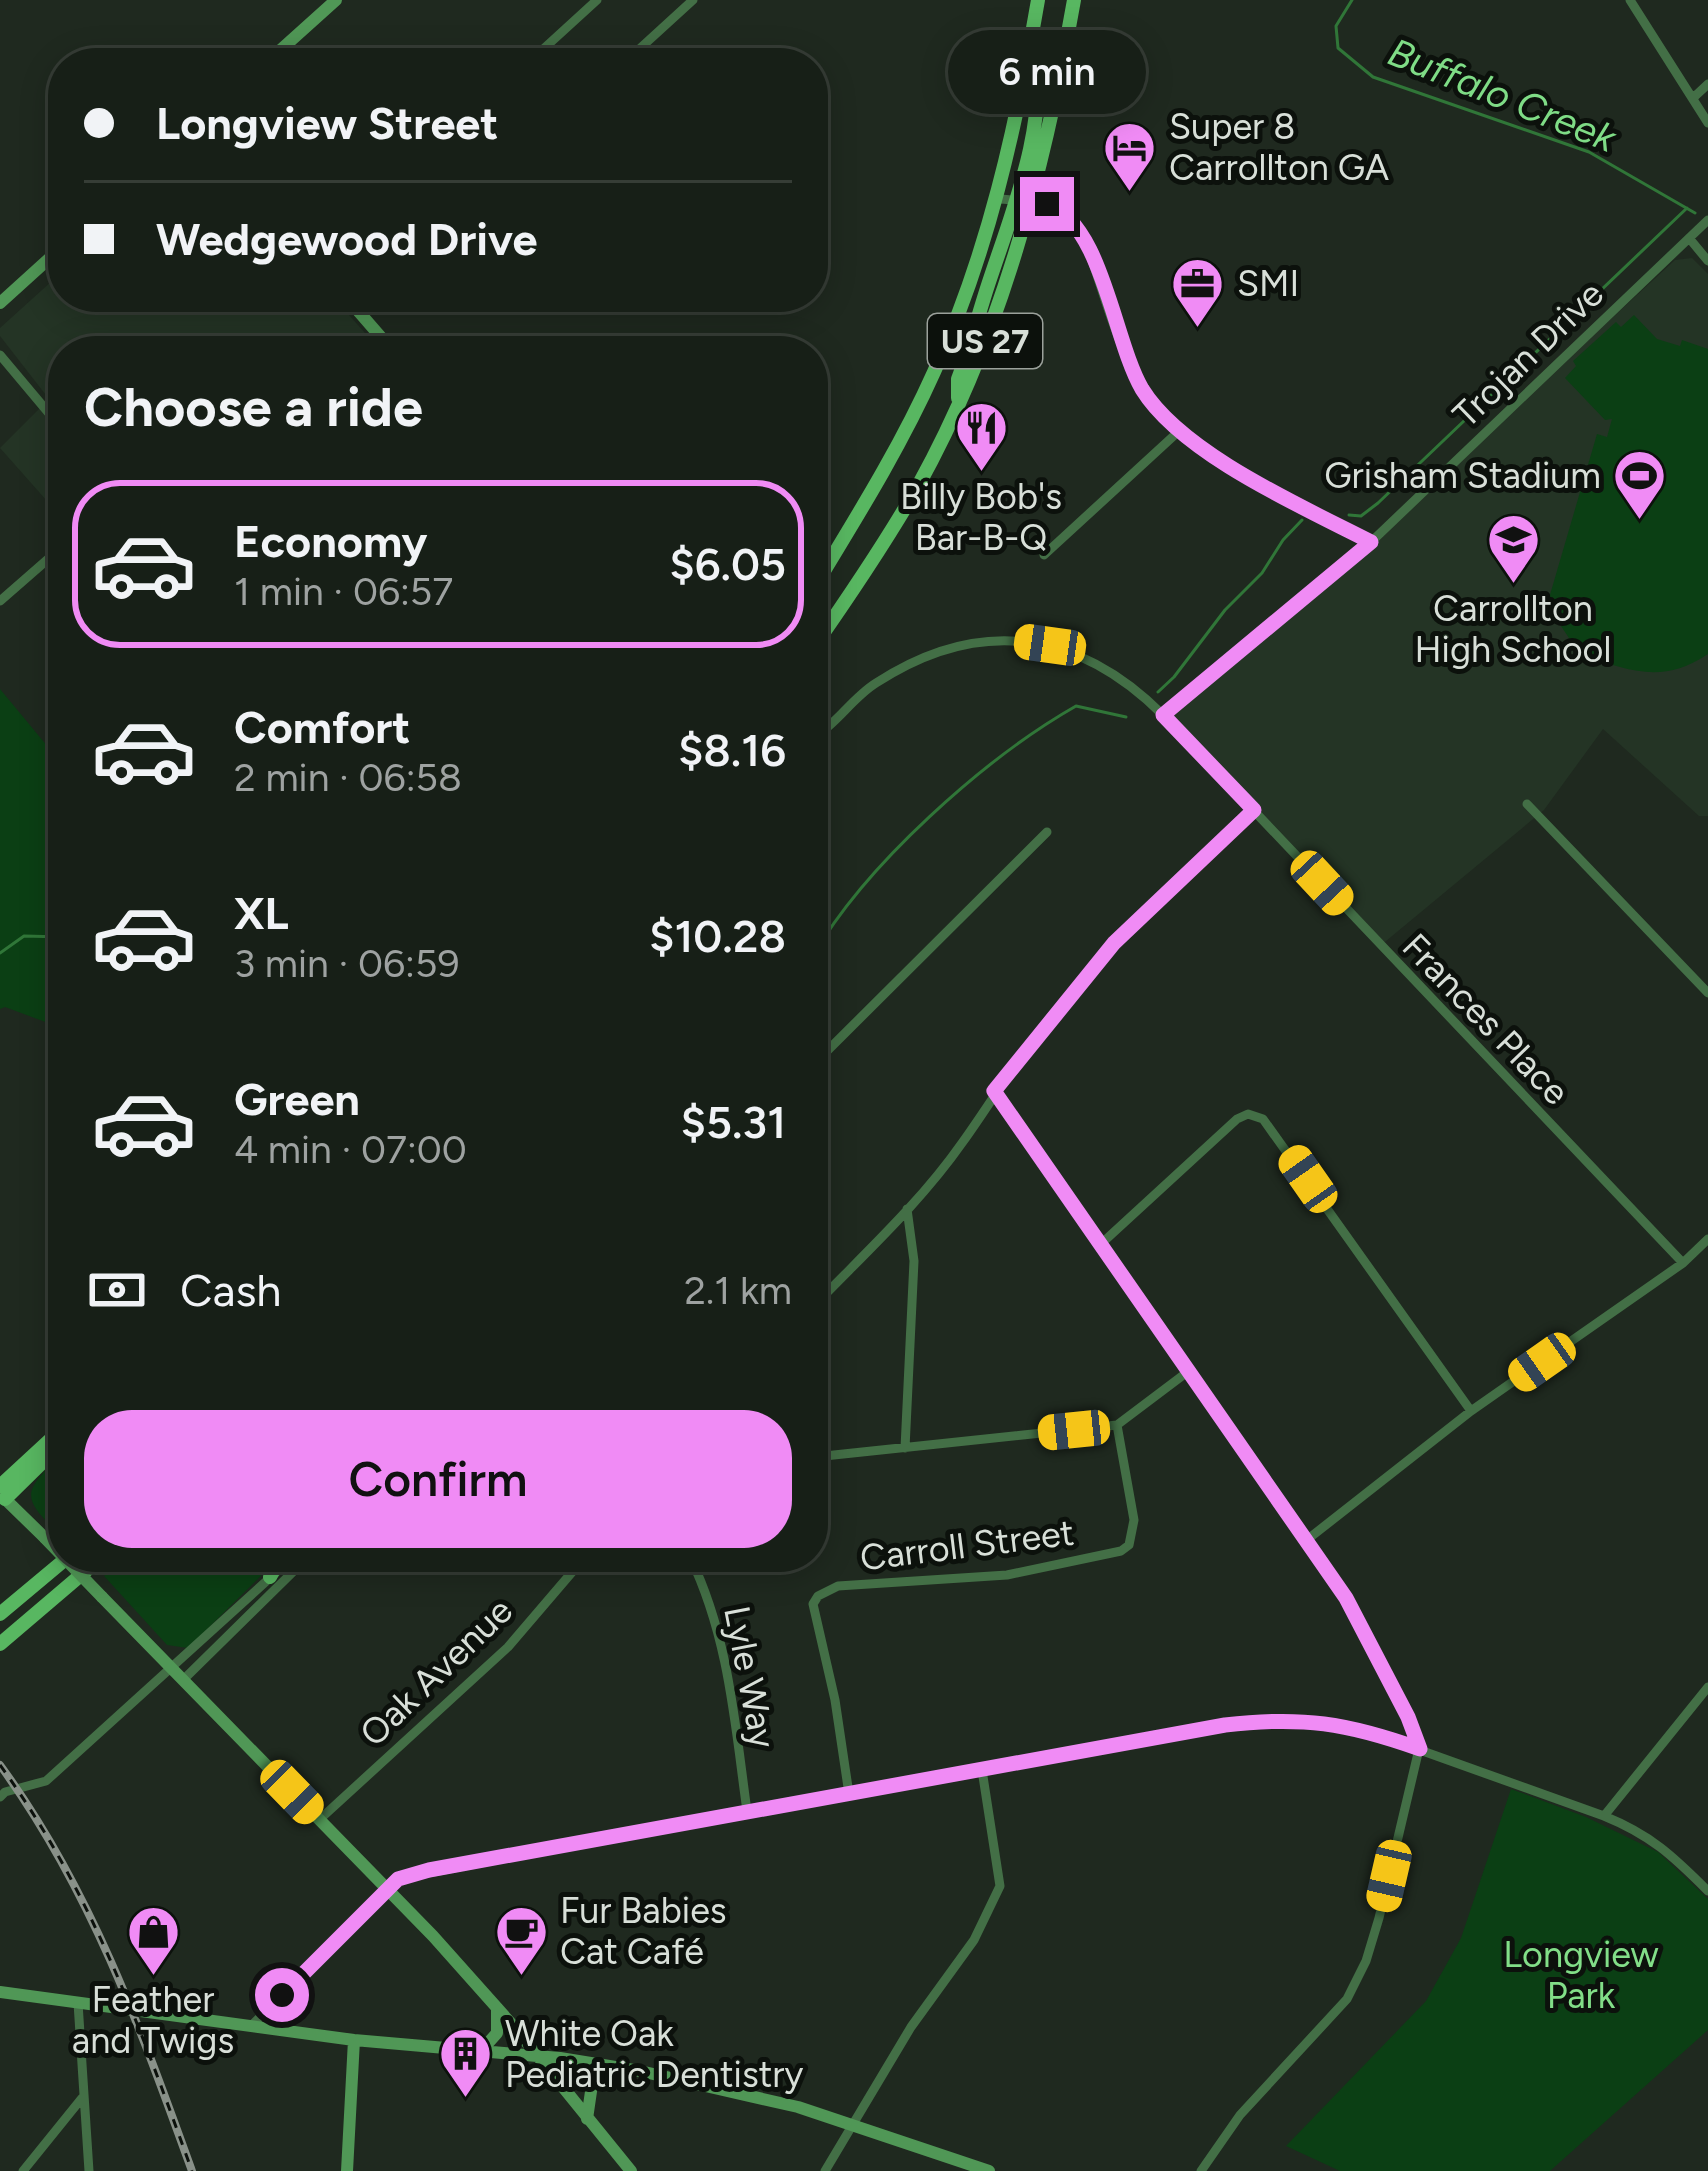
<!DOCTYPE html>
<html lang="en">
<head>
<meta charset="utf-8">
<style>
  :root { --surface:#171f17; --page:#202720; --text:#f1f3f6; --muted:#9ea2a1; --line:#363d36; --accent:#f08bf5 }
  body { margin:0; font-family:Figtree,sans-serif; background:var(--page); color:var(--text); height:100vh; display:flex; flex-direction:column; font-size:45px; white-space:nowrap }
  * { box-sizing:border-box; margin:0 }
  p { font-size:39px; color:var(--muted) }
  .icon { flex:none; width:66px; height:66px; fill:none; stroke:currentColor; stroke-width:2; stroke-linecap:round; stroke-linejoin:round }
  .map { position:relative; flex:1; overflow:hidden }
  .sheet { position:absolute; left:48px; top:336px; width:780px; height:1236px; display:flex; flex-direction:column; background:var(--surface); border-radius:48px; box-shadow:0 6px 30px #0003,0 0 0 3px var(--line) }
  .sheet>* { flex:none }
  .banner { position:absolute; left:48px; top:48px; width:780px; height:264px; border-radius:48px; box-shadow:0 6px 30px #0003,0 0 0 3px var(--line); display:grid; align-content:center; height:264px; padding:0 36px; background:var(--surface) }
  .end { position:absolute; width:54px; height:54px; margin:-27px; border:15px solid #f08bf5; background:#111; box-shadow:0 0 0 6px #111 }
  .from { border-radius:50% }
  .bubble { position:absolute; height:84px; border-radius:42px; background:var(--surface); box-shadow:0 6px 30px #0003,0 0 0 3px var(--line); font-size:39px; font-weight:600; line-height:84px; text-align:center }
  .car { position:absolute; width:36px; height:72px; margin:-36px -18px; border-radius:15px; box-shadow:0 0 9px 3px #0007; background:linear-gradient(#f5c518 24%,#345 0 40%,#f5c518 0 76%,#345 0 86%,#f5c518 0) }
  .banner b { display:flex; align-items:center; gap:42px; height:114px; font-size:45px }
  .banner b+b { border-top:3px solid var(--line) }
  .banner i { width:30px; height:30px; background:var(--text) }
  ul { padding:0; list-style:none }
  li { display:flex; align-items:center; gap:36px; height:168px; margin:0 24px 18px; padding:0 12px; border:6px solid transparent; border-radius:48px }
  li div { flex:1 }
  li b { display:block; font-size:45px }
  li em { font-style:normal; font-weight:600 }
  li.on { border-color:var(--accent) }
  li>.icon { width:108px; height:108px; stroke-width:1.5 }
  h2 { padding:0 36px; font-size:54px; line-height:144px }
  .pay { display:flex; align-items:center; gap:30px; height:132px; padding:0 36px; font-size:45px }
  .pay p { margin-inline-start:auto }
  .cta { display:flex; gap:24px; margin-top:auto; padding:24px 36px }
  .cta a { flex:1; height:138px; border-radius:48px; background:var(--accent); color:#111; font-size:48px; font-weight:600; line-height:138px; text-align:center }
  .map>svg:first-child { display:block }
</style>
</head>
<body>
<div class="map">
<svg width="1708" height="2171" viewBox="0 0 1708 2171">
  <rect width="100%" height="100%" fill="#1f291f"/>
  <path fill="#243425" d="M 1692,258 L 1708,274 L 1708,816 L 1699,816 L 1603,729 L 1544,810 L 1380,946 L 1163,715 L 1423,492 L 1675,260 Z
    M 63,271 L 63,297 L 333,297 L 381,351 L 63,351 L 63,519 L 0,448 L 49,399 L 0,336 L 0,328 Z"/>
  <path fill="#0b3f14" d="M 1634,315 L 1657,339 L 1680,346 L 1682,340 L 1708,349 L 1708,654 C 1661,685 1632,670 1581,656 L 1547,605 L 1597,434 L 1607,437 L 1612,419 L 1605,420 L 1565,378 L 1576,366 L 1573,361 L 1616,322 L 1621,327 Z
    M 0,689 L 63,765 L 63,1033 L 48,1023 L 5,1007 L 0,1009 Z
    M 63,1453 L 63,1538 C 21,1497 20,1494 63,1453 Z
    M 125,1557 L 272,1557 L 269,1568 L 188,1648 L 167,1645 L 104,1576 Z
    M 1511,1789 L 1586,1817 L 1658,1852 L 1708,1899 L 1708,2030 L 1550,2171 L 1340,2171 L 1286,2146 L 1426,2001 L 1461,1938 Z"/>
  <g fill="none" stroke-linecap="round" stroke-linejoin="round">
    <path stroke="#307638" stroke-width="3" d="M 1352,0 L 1336,26 L 1338,48 L 1373,77 L 1589,152 L 1695,213
      M 1349,515 L 1361,516 L 1378,503 L 1687,208
      M 1158,692 L 1174,677 L 1225,610 L 1262,573 L 1283,540 L 1302,520
      M 0,953 L 24,936 L 63,937
      M 813,956 C 865,865 985,758 1076,706 L 1126,717"/>
    <path stroke="#436f46" stroke-width="9" d="M 1630,0 L 1708,123
      M 528,63 L 597,0
      M 624,63 L 693,0
      M 1693,98 L 1708,84
      M 996,199 C 1033,201 1063,202 1083,236 C 1103,286 1115,345 1144,390 C 1184,455 1303,507 1371,542
      M 1689,238 L 1708,261
      M 0,355 L 63,430
      M 1044,555 L 1179,431
      M 0,601 L 63,546
      M 1163,715 L 1371,542 L 1708,220
      M 813,738 C 837,724 852,698 876,683 C 979,616 1078,630 1163,715 L 1683,1263
      M 1527,804 L 1708,993
      M 813,1065 L 1047,832
      M 994,1091 L 1347,1598 L 1409,1717 L 1419,1749 L 1379,1918 L 1366,1961 L 1347,1999 L 1240,2115 L 1201,2171
      M 1102,1243 L 1237,1119 L 1248,1114 L 1263,1119 L 1471,1411
      M 813,1307 C 864,1254 920,1203 962,1143 C 993,1100 1019,1055 1053,1014 C 1115,941 1183,875 1254,810
      M 905,1448 L 914,1261 L 907,1209
      M 815,1457 L 1117,1425 L 1190,1370
      M 1308,1539 L 1471,1411 L 1683,1263 L 1708,1239
      M 690,1557 C 729,1637 735,1725 747,1811
      M 183,1680 L 308,1557
      M 849,1794 L 835,1700 L 813,1604 L 818,1596 L 838,1586 L 1007,1575 L 1121,1551 L 1129,1545 L 1134,1520 L 1117,1425
      M 0,1797 L 5,1792 L 46,1781 L 293,1557
      M 1604,1816 L 1708,1687
      M 319,1820 L 508,1647 L 585,1557
      M 78,2003 L 89,2171
      M 251,2026 L 398,1879 L 747,1811 L 1262,1721 L 1336,1723 L 1364,1730 L 1604,1816 C 1651,1835 1673,1856 1708,1891
      M 23,2171 L 82,2098
      M 825,2171 L 911,2027 L 974,1940 L 1000,1886 L 982,1770"/>
    <path stroke="#509756" stroke-width="12" d="M 266,63 L 336,0
      M 346,297 L 393,351
      M 0,303 L 63,246
      M 0,1494 L 45,1538
      M 102,1597 L 433,1936 L 515,2028 L 631,2171
      M 0,1992 L 354,2040 L 560,2058 L 640,2071 L 798,2107 L 989,2171
      M 481,2051 L 497,2033 L 497,2010
      M 587,2119 L 595,2064
      M 347,2171 L 354,2040"/>
    <path stroke="#58b761" stroke-width="14" d="M 958,398 L 958,379 C 970,348 978,315 989,282 C 1011,215 1051,118 1033,48
      M 813,589 C 856,518 900,448 934,372 C 988,254 1016,127 1038,0
      M 813,648 C 850,595 886,542 918,486 C 1002,334 1044,170 1074,0
      M 0,1486 L 63,1428
      M 5,1499 L 63,1442
      M 270,1577 L 281,1557
      M 0,1614 L 68,1557
      M 0,1644 L 102,1557"/>
    <defs>
      <path id="rail" d="M 0,1765 C 91,1890 140,2027 192,2171"/>
    </defs>
    <use href="#rail" stroke="#899189" stroke-width="8"/>
    <use href="#rail" stroke="#0c110c" stroke-width="3" stroke-dasharray="9" stroke-linecap="butt"/>
    <path stroke="#509756" stroke-width="12" d="M 45,1538 L 102,1597"/>
  </g>
  <g fill="none" stroke-linecap="round" stroke-linejoin="round">
    <path stroke="#f08bf5" stroke-width="15" d="M 282,1995 L 398,1879 L 429,1870 L 1225,1725 C 1302,1716 1347,1723 1420,1749 L 1408,1717 L 1346,1598 L 994,1091 L 1114,943 L 1254,810 L 1163,715 L 1371,542 C 1303,507 1182,454 1142,389 C 1113,339 1103,225 1047,204"/>
  </g>
  <defs>
    <symbol id="hotel-pin" viewBox="-11 -11 22 30"><path d="M0 17L-7.5 6A9.5 9.5 0 1 1 7.5 6Z" fill="#f08bf5" stroke="#0c110c"/><path d="M-6-4.5h1.5V1H6V5H4.5V3h-9V5H-6ZM-4 0a1.8 1.8 0 1 1 3.6 0ZM.5 0V-2.5h3Q6-2.5 6 0Z" fill="#111"/></symbol>
    <symbol id="office-pin" viewBox="-11 -11 22 30"><path d="M0 17L-7.5 6A9.5 9.5 0 1 1 7.5 6Z" fill="#f08bf5" stroke="#0c110c"/><path d="M-6-3h4V-5.5h4V-3h4V5H-6ZM-1-4.5V-3h2v-1.5ZM-6 0V1H6V0Z" fill="#111"/></symbol>
    <symbol id="restaurant-pin" viewBox="-11 -11 22 30"><path d="M0 17L-7.5 6A9.5 9.5 0 1 1 7.5 6Z" fill="#f08bf5" stroke="#0c110c"/><path d="M-5-6h1v4h1v-4h1v4h1v-4h1v5L-1.5 .5V6h-2V.5L-5-1ZM5-6V6H3V1.5H1.5Q1.5-4 5-6Z" fill="#111"/></symbol>
    <symbol id="stadium-pin" viewBox="-11 -11 22 30"><path d="M0 17L-7.5 6A9.5 9.5 0 1 1 7.5 6Z" fill="#f08bf5" stroke="#0c110c"/><path d="M0-5a6.5 5 0 1 0 0 10a6.5 5 0 1 0 0-10ZM-3.5-1.8h7v3.6h-7Z" fill="#111"/></symbol>
    <symbol id="school-pin" viewBox="-11 -11 22 30"><path d="M0 17L-7.5 6A9.5 9.5 0 1 1 7.5 6Z" fill="#f08bf5" stroke="#0c110c"/><path d="M0-5L7-2L0 1L-7-2ZM-4 1L0 2.5L4 1V4Q0 6-4 4Z" fill="#111"/></symbol>
    <symbol id="shop-pin" viewBox="-11 -11 22 30"><path d="M0 17L-7.5 6A9.5 9.5 0 1 1 7.5 6Z" fill="#f08bf5" stroke="#0c110c"/><path d="M-5-2.5h2.3a2.7 3.5 0 0 1 5.4 0H5L5.5 6h-11ZM-1.5-2.5h3a1.5 2.3 0 0 0-3 0Z" fill="#111"/></symbol>
    <symbol id="cafe-pin" viewBox="-11 -11 22 30"><path d="M0 17L-7.5 6A9.5 9.5 0 1 1 7.5 6Z" fill="#f08bf5" stroke="#0c110c"/><path d="M-5.5-4.5H6V0H3Q3 3.5 0 3.5H-2.5Q-5.5 3.5-5.5 0ZM3-3.2v2h1.7v-2ZM-6 4.5H4V6H-6Z" fill="#111"/></symbol>
    <symbol id="building-pin" viewBox="-11 -11 22 30"><path d="M0 17L-7.5 6A9.5 9.5 0 1 1 7.5 6Z" fill="#f08bf5" stroke="#0c110c"/><path d="M-4-6H4V6H1V3H-1V6H-4ZM-2.5-4.3h1.7v1.8h-1.7ZM.8-4.3h1.7v1.8H.8ZM-2.5-1h1.7V.8h-1.7ZM.8-1h1.7V.8H.8Z" fill="#111"/></symbol>
  </defs>
  <g fill-rule="evenodd">
    <use href="#hotel-pin" x="1100" y="118" width="59" height="81"/>
    <use href="#office-pin" x="1168" y="254" width="59" height="81"/>
    <use href="#restaurant-pin" x="952" y="398" width="59" height="81"/>
    <use href="#stadium-pin" x="1610" y="446" width="59" height="81"/>
    <use href="#school-pin" x="1484" y="510" width="59" height="81"/>
    <use href="#shop-pin" x="124" y="1902" width="59" height="81"/>
    <use href="#cafe-pin" x="492" y="1902" width="59" height="81"/>
    <use href="#building-pin" x="436" y="2024" width="59" height="81"/>
  </g>
  <g text-anchor="middle" dominant-baseline="central" stroke-width="10" stroke-linejoin="round" paint-order="stroke">
    <rect fill="#0c110c" stroke="#9ba19b" stroke-width="3" x="928" y="314" width="114" height="54" rx="9"/>
    <g font-size="33" font-weight="bold" fill="#d8dfd8">
      <text x="985" y="341">US 27</text>
    </g>
    <g font-size="36" fill="#d8dfd8" stroke="#0c110c" text-anchor="start">
      <text x="1169" y="126">Super 8<tspan x="1169" dy="41">Carrollton GA</tspan></text>
      <text x="1237" y="283">SMI</text>
      <text x="1601" y="475" text-anchor="end">Grisham Stadium</text>
      <text x="981" y="496" text-anchor="middle">Billy Bob's<tspan x="981" dy="41">Bar-B-Q</tspan></text>
      <text x="1513" y="608" text-anchor="middle">Carrollton<tspan x="1513" dy="41">High School</tspan></text>
      <text x="560" y="1910">Fur Babies<tspan x="560" dy="41">Cat Café</tspan></text>
      <text x="153" y="1999" text-anchor="middle">Feather<tspan x="153" dy="41">and Twigs</tspan></text>
      <text x="505" y="2033">White Oak<tspan x="505" dy="41">Pediatric Dentistry</tspan></text>
    </g>
    <g font-size="36" fill="#d8dfd8" stroke="#0c110c">
      <text transform="translate(1528 354) rotate(-44)">Trojan Drive</text>
      <text transform="translate(1486 1019) rotate(46)">Frances Place</text>
      <text transform="translate(967 1545) rotate(-7)">Carroll Street</text>
      <text transform="translate(436 1672) rotate(-44)">Oak Avenue</text>
      <text transform="translate(750 1677) rotate(79)">Lyle Way</text>
    </g>
    <g font-size="36" fill="#82de88" stroke="#0c110c">
      <text x="1581" y="1954">Longview<tspan x="1581" dy="41">Park</tspan></text>
    </g>
    <g font-size="39" font-style="italic" fill="#7fdc86" stroke="#0c110c">
      <text transform="translate(1502 95) rotate(22)">Buffalo Creek</text>
    </g>
  </g>
</svg>
<i class="end from" style="left:282px;top:1995px"></i>
<i class="end" style="left:1047px;top:204px"></i>
<div class="bubble" style="left:948px;top:30px;width:198px">6 min</div>
<i class="car" style="left:1050px;top:645px;rotate:278deg"></i>
<i class="car" style="left:1322px;top:883px;rotate:137deg"></i>
<i class="car" style="left:1308px;top:1179px;rotate:325deg"></i>
<i class="car" style="left:1542px;top:1362px;rotate:235deg"></i>
<i class="car" style="left:1074px;top:1430px;rotate:264deg"></i>
<i class="car" style="left:292px;top:1792px;rotate:136deg"></i>
<i class="car" style="left:1389px;top:1876px;rotate:193deg"></i>
<div class="banner">
<b><i class="from"></i>Longview Street</b>
<b><i></i>Wedgewood Drive</b>
</div>
<section class="sheet">
<h2>Choose a ride</h2>
<ul>
<li class="on"><svg class="icon" aria-label="car" viewBox="0 0 24 24"><path d="M5 17H2v-5l4-1 3-4h7l3 4 3 1v5h-3M9 17h6M6 11h13"/><circle cx="7" cy="17" r="2"/><circle cx="17" cy="17" r="2"/></svg><div><b>Economy</b><p>1 min · 06:57</p></div><em>$6.05</em></li>
<li><svg class="icon" aria-label="car" viewBox="0 0 24 24"><path d="M5 17H2v-5l4-1 3-4h7l3 4 3 1v5h-3M9 17h6M6 11h13"/><circle cx="7" cy="17" r="2"/><circle cx="17" cy="17" r="2"/></svg><div><b>Comfort</b><p>2 min · 06:58</p></div><em>$8.16</em></li>
<li><svg class="icon" aria-label="car" viewBox="0 0 24 24"><path d="M5 17H2v-5l4-1 3-4h7l3 4 3 1v5h-3M9 17h6M6 11h13"/><circle cx="7" cy="17" r="2"/><circle cx="17" cy="17" r="2"/></svg><div><b>XL</b><p>3 min · 06:59</p></div><em>$10.28</em></li>
<li><svg class="icon" aria-label="car" viewBox="0 0 24 24"><path d="M5 17H2v-5l4-1 3-4h7l3 4 3 1v5h-3M9 17h6M6 11h13"/><circle cx="7" cy="17" r="2"/><circle cx="17" cy="17" r="2"/></svg><div><b>Green</b><p>4 min · 07:00</p></div><em>$5.31</em></li>
</ul>
<div class="pay"><svg class="icon" aria-label="cash" viewBox="0 0 24 24"><path d="M3 7h18v10H3z"/><circle cx="12" cy="12" r="2"/></svg>Cash<p>2.1 km</p></div>
<div class="cta"><a>Confirm</a></div>
</section>
</div>
</body>
</html>
